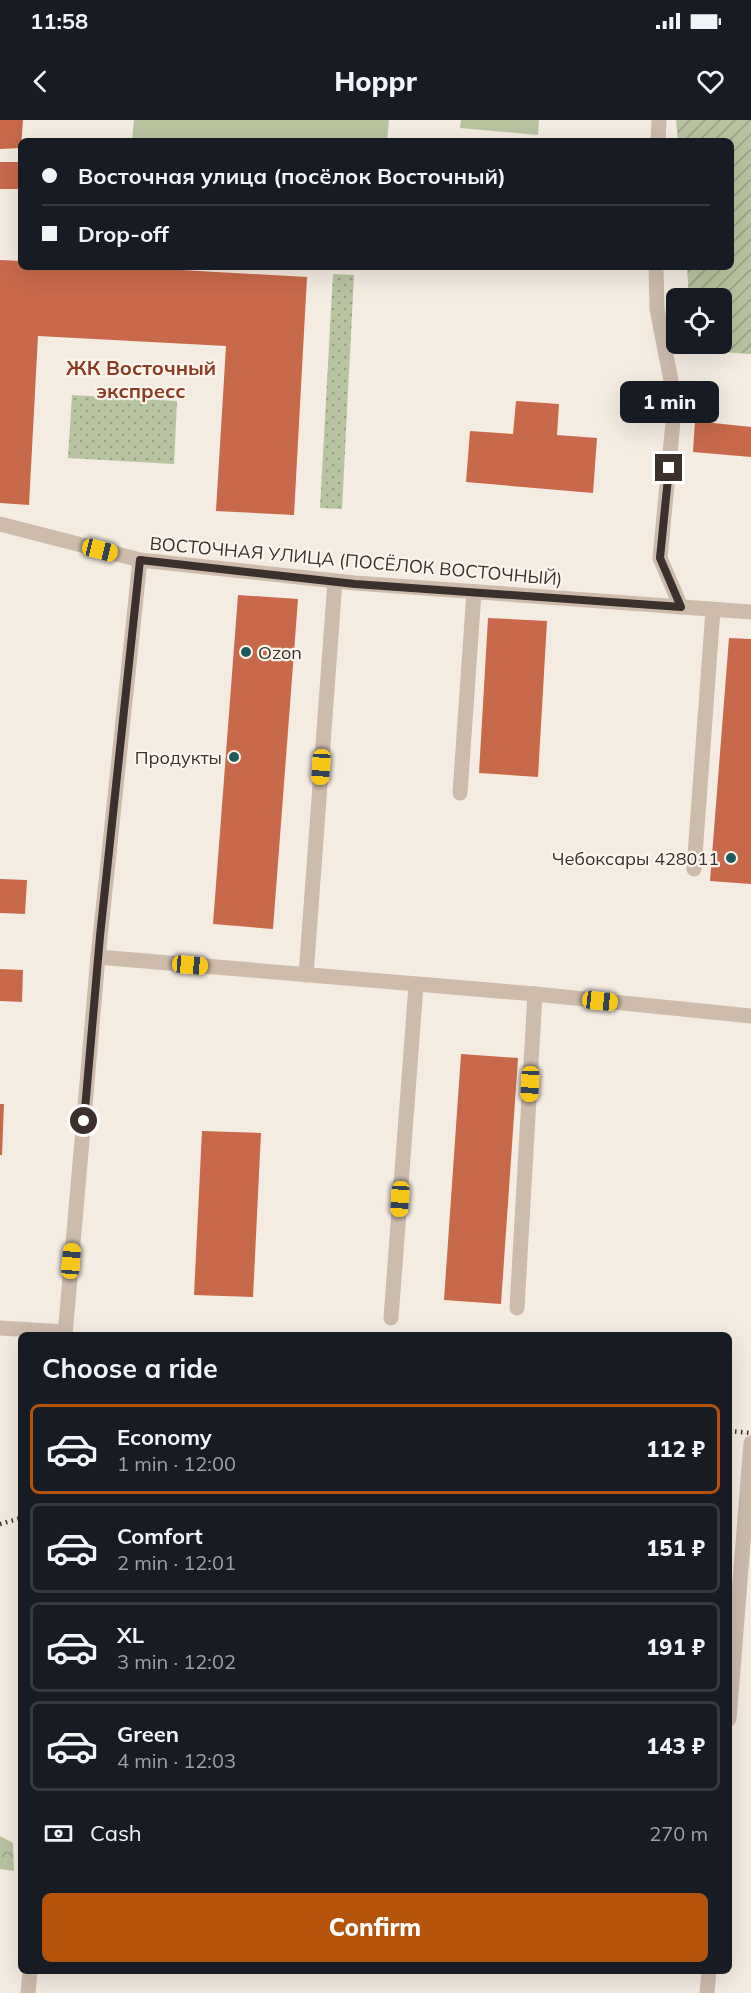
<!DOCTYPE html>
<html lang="en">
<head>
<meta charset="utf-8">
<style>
  :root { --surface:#171b24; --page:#242831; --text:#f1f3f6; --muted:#9ea1a6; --line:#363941; --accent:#b45309 }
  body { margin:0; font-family:Mulish,sans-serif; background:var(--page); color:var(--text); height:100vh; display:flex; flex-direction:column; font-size:22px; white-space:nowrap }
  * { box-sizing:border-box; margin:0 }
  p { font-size:20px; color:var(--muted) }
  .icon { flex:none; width:33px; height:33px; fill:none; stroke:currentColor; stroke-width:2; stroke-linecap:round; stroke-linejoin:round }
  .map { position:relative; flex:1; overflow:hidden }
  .drawer { position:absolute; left:18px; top:1212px; width:714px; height:642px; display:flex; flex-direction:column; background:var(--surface); border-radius:9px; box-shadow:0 6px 24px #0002 }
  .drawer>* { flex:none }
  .top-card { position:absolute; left:18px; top:18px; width:716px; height:132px; border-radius:9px; box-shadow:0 6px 24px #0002; display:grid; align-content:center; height:132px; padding:0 24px; background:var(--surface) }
  .buttons { position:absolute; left:666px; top:168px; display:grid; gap:12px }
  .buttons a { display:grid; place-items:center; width:66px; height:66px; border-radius:9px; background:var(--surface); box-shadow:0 6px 24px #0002; font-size:30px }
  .end { position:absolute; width:27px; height:27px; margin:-14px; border:8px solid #3b302b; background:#fff; box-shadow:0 0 0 3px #fff }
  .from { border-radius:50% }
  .bubble { position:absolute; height:42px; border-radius:9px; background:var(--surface); box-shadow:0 6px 24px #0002; font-size:20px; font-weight:800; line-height:42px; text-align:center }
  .car { position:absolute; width:18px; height:36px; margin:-18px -9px; border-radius:8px; box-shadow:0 0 4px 2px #0007; background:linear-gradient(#f5c518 24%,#345 0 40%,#f5c518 0 76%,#345 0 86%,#f5c518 0) }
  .top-card b { display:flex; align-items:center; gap:21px; height:57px; font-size:22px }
  .top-card b+b { border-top:2px solid var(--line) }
  .top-card i { width:15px; height:15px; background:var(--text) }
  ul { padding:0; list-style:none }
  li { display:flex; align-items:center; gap:18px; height:90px; margin:0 12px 9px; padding:0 12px; border:3px solid var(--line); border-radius:9px }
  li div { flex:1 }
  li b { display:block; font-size:22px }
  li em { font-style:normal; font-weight:800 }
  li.active { border-color:var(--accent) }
  li>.icon { width:54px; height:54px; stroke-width:1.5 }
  h2 { padding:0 24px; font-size:27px; line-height:72px }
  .pay { display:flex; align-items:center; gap:15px; height:66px; padding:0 24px; font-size:22px }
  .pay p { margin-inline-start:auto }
  .button { display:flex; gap:12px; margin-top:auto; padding:12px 24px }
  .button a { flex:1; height:69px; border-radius:9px; background:var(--accent); color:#fff; font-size:24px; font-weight:800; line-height:69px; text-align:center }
  .status { display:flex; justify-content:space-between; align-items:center; height:42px; padding:0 30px; background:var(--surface); direction:ltr }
  .status svg { height:16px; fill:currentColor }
  header { display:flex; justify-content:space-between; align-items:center; height:78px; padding:0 24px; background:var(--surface); font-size:27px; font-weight:800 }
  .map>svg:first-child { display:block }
</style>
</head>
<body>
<div class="status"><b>11:58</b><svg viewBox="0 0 49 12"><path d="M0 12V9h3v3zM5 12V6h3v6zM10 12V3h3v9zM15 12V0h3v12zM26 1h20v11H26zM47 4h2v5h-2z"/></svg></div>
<header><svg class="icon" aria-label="back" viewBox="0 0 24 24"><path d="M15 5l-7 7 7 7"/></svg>Hoppr<svg class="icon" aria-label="heart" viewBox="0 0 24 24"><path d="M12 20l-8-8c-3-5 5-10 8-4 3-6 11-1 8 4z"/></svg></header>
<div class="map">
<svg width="751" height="1873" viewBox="0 0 751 1873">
  <defs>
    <pattern id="grass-dots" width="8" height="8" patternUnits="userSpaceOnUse" patternTransform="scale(1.5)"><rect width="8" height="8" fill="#b8c4a0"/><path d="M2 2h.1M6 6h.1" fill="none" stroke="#97a083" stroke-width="1.8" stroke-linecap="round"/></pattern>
    <pattern id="forest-crowns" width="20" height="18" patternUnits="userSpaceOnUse" patternTransform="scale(1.5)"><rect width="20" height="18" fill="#b8c4a0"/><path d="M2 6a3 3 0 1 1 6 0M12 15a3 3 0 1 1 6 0" fill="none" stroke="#97a083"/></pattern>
    <pattern id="garden-furrows" width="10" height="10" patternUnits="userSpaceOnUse" patternTransform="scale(1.5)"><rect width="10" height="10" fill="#b8c4a0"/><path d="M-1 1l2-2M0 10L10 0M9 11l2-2" fill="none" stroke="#97a083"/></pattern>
  </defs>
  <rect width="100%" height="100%" fill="#f4ebe1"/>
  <path fill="url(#grass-dots)" d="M 333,154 L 354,155 L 342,389 L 320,388 Z
    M 72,275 L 177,281 L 174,344 L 68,338 Z"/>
  <path fill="url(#forest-crowns)" d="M 0,1716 L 13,1723 L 14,1751 L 0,1749 Z"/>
  <path fill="url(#garden-furrows)" d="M 676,0 L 751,0 L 751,234 L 692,230 L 692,224 L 722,224 L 722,178 L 689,178 L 687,147 L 730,147 L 730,21 L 678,21 Z"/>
  <path fill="#b8c4a0" d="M 134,0 L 389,0 L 387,21 L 132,21 Z
    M 461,0 L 539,0 L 538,15 L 460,8 Z"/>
  <path fill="#c8694b" d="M 0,0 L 23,0 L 21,28 L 0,29 Z
    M 0,42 L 21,42 L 21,69 L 0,69 Z
    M 0,140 L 21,141 L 21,147 L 128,147 L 307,157 L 294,395 L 216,391 L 226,226 L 38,216 L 29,385 L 0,383 Z
    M 516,281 L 559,284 L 557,315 L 597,318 L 593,373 L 466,362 L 470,311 L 513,314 Z
    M 695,301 L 751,307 L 751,337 L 693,332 Z
    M 238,475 L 298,479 L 273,809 L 213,804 Z
    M 488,498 L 547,501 L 538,657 L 479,653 Z
    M 729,518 L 751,519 L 751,764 L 710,761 Z
    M 0,759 L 27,760 L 25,794 L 0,793 Z
    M 0,849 L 23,850 L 22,882 L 0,881 Z
    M 461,934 L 518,938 L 501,1184 L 444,1180 Z
    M 0,984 L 4,984 L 2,1035 L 0,1035 Z
    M 202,1011 L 261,1013 L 253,1177 L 194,1175 Z"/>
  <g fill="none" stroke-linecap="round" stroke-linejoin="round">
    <path stroke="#cdbbac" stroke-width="15" d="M 658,21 L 659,0
      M 656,147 L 657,189 L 675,281 L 660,438 L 681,487
      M 460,673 L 474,472
      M 694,749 L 713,490
      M 306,855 L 335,461
      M 517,1188 L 535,874
      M 391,1198 L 416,865
      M 0,1208 L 65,1212
      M 65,1215 L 98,837
      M 28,1873 L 30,1851"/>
    <path stroke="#cdbbac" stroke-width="15" d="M 0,404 L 140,440 L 355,463 L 751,492
      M 140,440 L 98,837 L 535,874 L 751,896
      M 729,1599 L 751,1323
      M 707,1873 L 709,1851"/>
    <path stroke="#3b302b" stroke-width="4.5" stroke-dasharray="1.5 4.5" stroke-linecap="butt" d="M 729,1311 L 751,1313
      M 0,1404 L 21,1398"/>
  </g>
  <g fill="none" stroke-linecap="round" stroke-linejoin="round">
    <path stroke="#3b302b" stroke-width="8" d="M 84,1001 L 100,816 L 140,440 L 355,464 L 681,487 L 660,438 L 669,348"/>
  </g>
  <g fill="#1f5a5e" stroke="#fbf5ee" stroke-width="2">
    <circle cx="246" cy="532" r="6"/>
    <circle cx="234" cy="637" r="6"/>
    <circle cx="731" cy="738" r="6"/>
  </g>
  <g text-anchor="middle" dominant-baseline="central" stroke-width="4.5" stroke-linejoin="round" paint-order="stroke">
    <g font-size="18" fill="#3b302b" stroke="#fbf5ee">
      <text transform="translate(356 441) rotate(5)">ВОСТОЧНАЯ УЛИЦА (ПОСЁЛОК ВОСТОЧНЫЙ)</text>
    </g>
    <g font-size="18" fill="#3b302b" stroke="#fbf5ee" text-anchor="end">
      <text x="258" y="532" text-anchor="start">Ozon</text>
      <text x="222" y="637">Продукты</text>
      <text x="719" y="738">Чебоксары 428011</text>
    </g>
    <g font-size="20" font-weight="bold" fill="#8c3b22" stroke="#fbf5ee">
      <text x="141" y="247">ЖК Восточный<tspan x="141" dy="23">экспресс</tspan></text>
    </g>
  </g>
</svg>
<div class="buttons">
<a><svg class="icon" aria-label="locate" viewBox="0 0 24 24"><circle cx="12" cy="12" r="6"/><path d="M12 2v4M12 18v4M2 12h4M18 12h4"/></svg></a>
</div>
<i class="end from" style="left:84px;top:1001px"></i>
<i class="end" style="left:669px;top:348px"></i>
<div class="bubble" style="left:620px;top:261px;width:99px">1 min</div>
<i class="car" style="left:100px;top:430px;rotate:104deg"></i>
<i class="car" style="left:321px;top:647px;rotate:184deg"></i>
<i class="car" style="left:190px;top:845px;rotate:95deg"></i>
<i class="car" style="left:600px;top:881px;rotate:96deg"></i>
<i class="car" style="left:530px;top:964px;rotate:183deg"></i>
<i class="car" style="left:400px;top:1079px;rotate:184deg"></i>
<i class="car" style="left:71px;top:1141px;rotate:5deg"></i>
<div class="top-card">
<b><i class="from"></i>Восточная улица (посёлок Восточный)</b>
<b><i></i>Drop-off</b>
</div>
<section class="drawer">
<h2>Choose a ride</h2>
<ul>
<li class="active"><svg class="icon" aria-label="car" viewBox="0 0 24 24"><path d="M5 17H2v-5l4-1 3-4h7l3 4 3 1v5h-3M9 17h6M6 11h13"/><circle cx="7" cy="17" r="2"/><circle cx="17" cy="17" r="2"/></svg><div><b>Economy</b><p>1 min · 12:00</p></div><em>112 ₽</em></li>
<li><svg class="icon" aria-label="car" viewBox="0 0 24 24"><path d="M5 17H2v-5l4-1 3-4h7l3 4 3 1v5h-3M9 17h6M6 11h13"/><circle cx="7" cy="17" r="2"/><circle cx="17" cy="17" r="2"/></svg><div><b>Comfort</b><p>2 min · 12:01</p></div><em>151 ₽</em></li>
<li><svg class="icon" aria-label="car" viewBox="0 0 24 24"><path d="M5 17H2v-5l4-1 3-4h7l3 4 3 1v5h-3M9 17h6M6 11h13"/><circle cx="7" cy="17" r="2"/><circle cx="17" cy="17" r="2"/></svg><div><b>XL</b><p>3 min · 12:02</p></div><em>191 ₽</em></li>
<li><svg class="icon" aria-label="car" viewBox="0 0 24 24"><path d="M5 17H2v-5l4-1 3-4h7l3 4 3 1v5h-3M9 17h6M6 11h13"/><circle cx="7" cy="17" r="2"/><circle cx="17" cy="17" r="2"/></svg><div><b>Green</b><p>4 min · 12:03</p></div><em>143 ₽</em></li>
</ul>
<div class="pay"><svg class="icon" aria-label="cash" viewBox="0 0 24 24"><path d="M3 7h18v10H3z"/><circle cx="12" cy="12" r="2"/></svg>Cash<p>270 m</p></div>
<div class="button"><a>Confirm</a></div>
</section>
</div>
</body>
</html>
